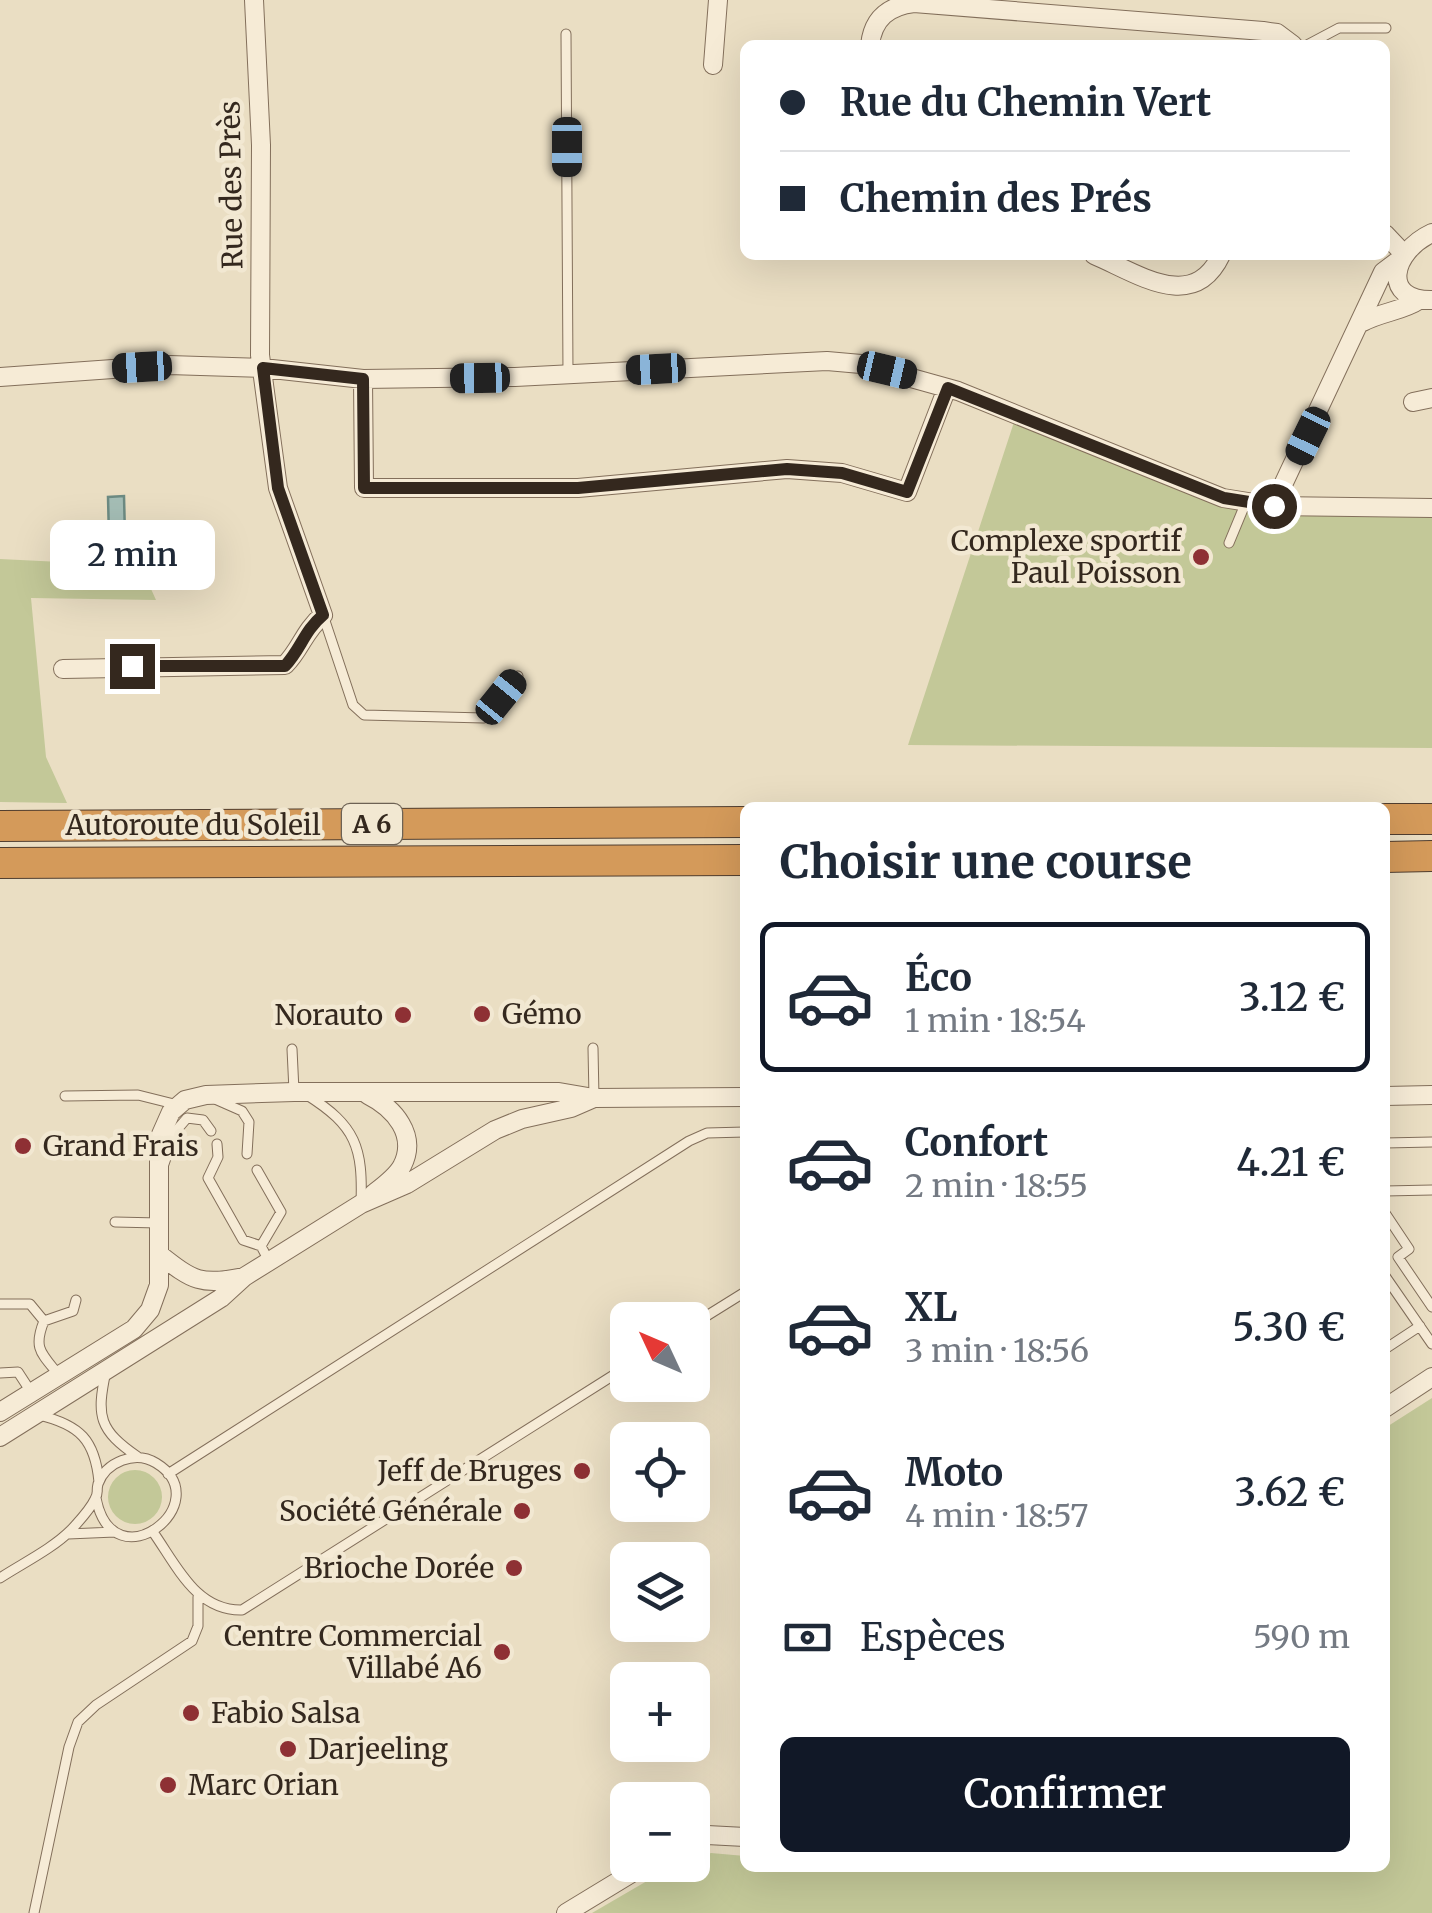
<!DOCTYPE html>
<html lang="fr">
<head>
<meta charset="utf-8">
<style>
  :root { --surface:#fff; --page:#f6f6f7; --text:#1f2937; --muted:#747a83; --line:#e0e1e3; --accent:#111827 }
  body { margin:0; font-family:Merriweather,serif; background:var(--page); color:var(--text); height:100vh; display:flex; flex-direction:column; font-size:38px; white-space:nowrap }
  * { box-sizing:border-box; margin:0 }
  p { font-size:32px; color:var(--muted) }
  .icon { flex:none; width:55px; height:55px; fill:none; stroke:currentColor; stroke-width:2; stroke-linecap:round; stroke-linejoin:round }
  .map { position:relative; flex:1; overflow:hidden }
  .side { position:absolute; left:740px; top:802px; width:650px; height:1070px; display:flex; flex-direction:column; background:var(--surface); border-radius:15px; box-shadow:0 10px 40px #0002 }
  .side>* { flex:none }
  .hud { position:absolute; left:740px; top:40px; width:650px; height:220px; border-radius:15px; box-shadow:0 10px 40px #0002; display:grid; align-content:center; height:220px; padding:0 40px; background:var(--surface) }
  .needle { width:65px; rotate:314deg }
  .tools { position:absolute; left:610px; top:1302px; display:grid; gap:20px }
  .tools a { display:grid; place-items:center; width:100px; height:100px; border-radius:15px; background:var(--surface); box-shadow:0 10px 40px #0002; font-size:50px }
  .end { position:absolute; width:45px; height:45px; margin:-22px; border:12px solid #34281e; background:#fff; box-shadow:0 0 0 5px #fff }
  .from { border-radius:50% }
  .bubble { position:absolute; height:70px; border-radius:15px; background:var(--surface); box-shadow:0 10px 40px #0002; font-size:32px; font-weight:600; line-height:70px; text-align:center }
  .car { position:absolute; width:30px; height:60px; margin:-30px -15px; border-radius:12px; box-shadow:0 0 8px 2px #0007; background:linear-gradient(#222 24%,#8ab4d8 0 40%,#222 0 76%,#8ab4d8 0 86%,#222 0) }
  .hud b { display:flex; align-items:center; gap:35px; height:95px; font-size:38px }
  .hud b+b { border-top:2px solid var(--line) }
  .hud i { width:25px; height:25px; background:var(--text) }
  ul { padding:0; list-style:none }
  li { display:flex; align-items:center; gap:30px; height:150px; margin:0 20px 15px; padding:0 20px; border:5px solid transparent; border-radius:15px }
  li div { flex:1 }
  li b { display:block; font-size:38px }
  li em { font-style:normal; font-weight:600 }
  li.active { border-color:var(--accent) }
  li>.icon { width:90px; height:90px; stroke-width:1.5 }
  h2 { padding:0 40px; font-size:45px; line-height:120px }
  .pay { display:flex; align-items:center; gap:25px; height:110px; padding:0 40px; font-size:38px }
  .pay p { margin-inline-start:auto }
  .primary-button { display:flex; gap:20px; margin-top:auto; padding:20px 40px }
  .primary-button a { flex:1; height:115px; border-radius:15px; background:var(--accent); color:#fff; font-size:40px; font-weight:600; line-height:115px; text-align:center }
  .map>svg:first-child { display:block }
</style>
</head>
<body>
<div class="map">
<svg width="1432" height="1913" viewBox="0 0 1432 1913">
  <rect width="100%" height="100%" fill="#eadec3"/>
  <path fill="#c3c898" d="M 1016,416 L 1224,501 L 1432,510 L 1432,748 L 908,745 Z
    M 137,554 L 150,573 L 147,580 L 156,600 L 31,598 L 46,757 L 67,803 L 0,802 L 0,559 L 81,563 Z
    M 1432,1398 L 1432,1913 L 592,1913 L 671,1867 L 692,1865 L 693,1859 L 711,1853 L 745,1856 L 745,1868 L 1385,1868 L 1385,1428 Z
    M108 1497a27 27 0 1 1 54 0a27 27 0 1 1-54 0Z"/>
  <path fill="#a5beb6" stroke="#6d8b83" stroke-width="2.5" d="M 124,496 L 125,536 L 109,537 L 108,497 Z"/>
  <g fill="none" stroke-linecap="round" stroke-linejoin="round">
    <defs>
      <path id="service" d="M 566,34 L 568,374
        M 1307,45 L 1339,28 L 1386,28
        M 1229,543 L 1246,502
        M 323,615 L 353,705 L 364,715 L 484,718 L 518,676
        M 593,1048 L 594,1098
        M 292,1049 L 294,1091
        M 307,1095 C 356,1126 363,1147 361,1204
        M 65,1096 L 138,1095 L 178,1105
        M 217,1100 L 242,1111 L 249,1122 L 247,1154
        M 1385,1143 L 1432,1142
        M 217,1144 L 218,1157 L 208,1178 L 243,1240 L 261,1246
        M 164,1164 L 175,1132 L 187,1118 L 203,1120 L 211,1131
        M 257,1170 L 281,1212 L 261,1246 L 269,1261
        M 1385,1191 L 1432,1190
        M 1385,1213 L 1409,1249 L 1398,1257 L 1432,1307
        M 115,1222 L 159,1223
        M 1385,1276 L 1432,1344
        M 0,1304 L 30,1304 L 44,1321 C 33,1348 41,1353 58,1374
        M 44,1321 L 73,1311 L 76,1300
        M 692,1325 L 745,1292
        M 1385,1349 L 1420,1326
        M 106,1371 C 96,1417 99,1430 138,1457
        M 0,1373 L 18,1372 L 31,1392
        M 39,1415 C 80,1425 95,1440 99,1482
        M 168,1474 L 689,1141 L 707,1133 L 745,1132
        M 153,1532 C 177,1566 196,1611 242,1610 L 628,1366
        M 68,1534 L 115,1532
        M 0,1578 C 23,1563 52,1549 71,1530 C 79,1521 90,1510 95,1499 C 99,1492 96,1492 98,1484 C 106,1462 135,1450 156,1463 C 220,1502 113,1586 96,1498
        M 34,1913 L 69,1747 L 78,1722 L 96,1705 L 192,1641 L 198,1626 L 198,1597"/>
      <path id="minor" d="M 870,45 C 873,18 889,6 914,3 L 1263,31 L 1277,33 L 1293,45
        M 713,65 L 718,0
        M 1432,233 C 1391,252 1381,301 1432,300
        M 1385,234 L 1403,253
        M 1094,255 C 1137,273 1193,314 1221,255
        M 1363,322 C 1381,312 1403,311 1419,300
        M 0,377 L 169,365 L 263,368 L 363,379 L 515,377 L 827,361 L 861,364 L 958,391 L 1223,498 L 1273,506 L 1432,508
        M 363,379 L 364,488 L 578,488 L 787,469 L 842,473 L 907,492 L 947,388
        M 1413,402 L 1432,398
        M 1273,506 L 1383,272 L 1399,260
        M 63,669 L 285,665 C 301,649 304,631 323,615 L 278,488 L 260,355 L 261,145 L 254,0
        M 368,1095 C 394,1108 418,1135 402,1166 C 396,1177 382,1187 373,1194
        M 1385,1096 L 1432,1095
        M 159,1254 C 193,1281 201,1286 244,1277
        M 1385,1408 L 1432,1377
        M 0,1412 L 134,1329 L 150,1310 L 159,1285 L 159,1139 L 171,1112 L 185,1100 L 206,1095 L 294,1092 L 559,1092 L 594,1098 L 745,1097
        M 0,1437 L 221,1298 L 244,1277 L 361,1204 L 407,1184 L 495,1130 L 522,1119 L 571,1108 L 594,1098
        M 692,1842 L 707,1835 L 745,1837
        M 566,1913 L 645,1865"/>
      <path id="motorway" d="M 1385,819 L 1432,819
        M 0,826 L 745,822
        M 1385,857 L 1432,856
        M 0,863 L 745,860"/>
    </defs>
    <use href="#service" stroke="#836f5b" stroke-width="11"/>
    <use href="#minor" stroke="#836f5b" stroke-width="20"/>
    <use href="#motorway" stroke="#513e2f" stroke-width="32"/>
    <use href="#service" stroke="#f6ebd6" stroke-width="9"/>
    <use href="#minor" stroke="#f6ebd6" stroke-width="18"/>
    <use href="#motorway" stroke="#d49a5a" stroke-width="30"/>
  </g>
  <g fill="none" stroke-linecap="round" stroke-linejoin="round">
    <path stroke="#34281e" stroke-width="12" d="M 132,666 L 285,666 C 301,649 304,631 323,615 L 278,488 L 263,368 L 363,379 L 364,488 L 578,488 L 787,469 L 842,473 L 907,492 L 948,388 L 1224,498 L 1274,506"/>
  </g>
  <g fill="#8e3034" stroke="#f2e8d2" stroke-width="4">
    <circle cx="1201" cy="557" r="10"/>
    <circle cx="482" cy="1014" r="10"/>
    <circle cx="403" cy="1015" r="10"/>
    <circle cx="23" cy="1146" r="10"/>
    <circle cx="582" cy="1471" r="10"/>
    <circle cx="522" cy="1511" r="10"/>
    <circle cx="514" cy="1568" r="10"/>
    <circle cx="502" cy="1652" r="10"/>
    <circle cx="191" cy="1713" r="10"/>
    <circle cx="288" cy="1749" r="10"/>
    <circle cx="168" cy="1785" r="10"/>
  </g>
  <g text-anchor="middle" dominant-baseline="central" stroke-width="9" stroke-linejoin="round" paint-order="stroke">
    <rect fill="#f2e8d2" stroke="#6d6254" stroke-width="2.5" x="342" y="804" width="60" height="40" rx="8"/>
    <g font-size="25" font-weight="bold" fill="#34281e">
      <text x="372" y="824">A 6</text>
    </g>
    <g font-size="28" fill="#34281e" stroke="#f2e8d2">
      <text transform="translate(231 185) rotate(-91)">Rue des Près</text>
      <text x="193" y="825">Autoroute du Soleil</text>
    </g>
    <g font-size="28" fill="#34281e" stroke="#f2e8d2" text-anchor="end">
      <text x="1181" y="541">Complexe sportif<tspan x="1181" dy="32">Paul Poisson</tspan></text>
      <text x="502" y="1014" text-anchor="start">Gémo</text>
      <text x="383" y="1015">Norauto</text>
      <text x="43" y="1146" text-anchor="start">Grand Frais</text>
      <text x="562" y="1471">Jeff de Bruges</text>
      <text x="502" y="1511">Société Générale</text>
      <text x="494" y="1568">Brioche Dorée</text>
      <text x="482" y="1636">Centre Commercial<tspan x="482" dy="32">Villabé A6</tspan></text>
      <text x="211" y="1713" text-anchor="start">Fabio Salsa</text>
      <text x="308" y="1749" text-anchor="start">Darjeeling</text>
      <text x="188" y="1785" text-anchor="start">Marc Orian</text>
    </g>
  </g>
</svg>
<div class="tools">
<a><svg class="needle" viewBox="-14 -14 28 28"><path d="M0-13l5 13h-10z" fill="#e53935"/><path d="M0 13l5-13h-10z" fill="#747a83"/></svg></a>
<a><svg class="icon" aria-label="locate" viewBox="0 0 24 24"><circle cx="12" cy="12" r="6"/><path d="M12 2v4M12 18v4M2 12h4M18 12h4"/></svg></a>
<a><svg class="icon" aria-label="layers" viewBox="0 0 24 24"><path d="M12 4l9 5-9 5-9-5zM3 14l9 5 9-5"/></svg></a>
<a>+</a>
<a>−</a>
</div>
<i class="end from" style="left:1274px;top:506px"></i>
<i class="end" style="left:132px;top:666px"></i>
<div class="bubble" style="left:50px;top:520px;width:165px">2 min</div>
<i class="car" style="left:567px;top:147px;rotate:180deg"></i>
<i class="car" style="left:142px;top:367px;rotate:267deg"></i>
<i class="car" style="left:656px;top:369px;rotate:267deg"></i>
<i class="car" style="left:887px;top:370px;rotate:103deg"></i>
<i class="car" style="left:480px;top:378px;rotate:269deg"></i>
<i class="car" style="left:1308px;top:436px;rotate:206deg"></i>
<i class="car" style="left:501px;top:697px;rotate:39deg"></i>
<div class="hud">
<b><i class="from"></i>Rue du Chemin Vert</b>
<b><i></i>Chemin des Prés</b>
</div>
<section class="side">
<h2>Choisir une course</h2>
<ul>
<li class="active"><svg class="icon" aria-label="car" viewBox="0 0 24 24"><path d="M5 17H2v-5l4-1 3-4h7l3 4 3 1v5h-3M9 17h6M6 11h13"/><circle cx="7" cy="17" r="2"/><circle cx="17" cy="17" r="2"/></svg><div><b>Éco</b><p>1 min · 18:54</p></div><em>3.12 €</em></li>
<li><svg class="icon" aria-label="car" viewBox="0 0 24 24"><path d="M5 17H2v-5l4-1 3-4h7l3 4 3 1v5h-3M9 17h6M6 11h13"/><circle cx="7" cy="17" r="2"/><circle cx="17" cy="17" r="2"/></svg><div><b>Confort</b><p>2 min · 18:55</p></div><em>4.21 €</em></li>
<li><svg class="icon" aria-label="car" viewBox="0 0 24 24"><path d="M5 17H2v-5l4-1 3-4h7l3 4 3 1v5h-3M9 17h6M6 11h13"/><circle cx="7" cy="17" r="2"/><circle cx="17" cy="17" r="2"/></svg><div><b>XL</b><p>3 min · 18:56</p></div><em>5.30 €</em></li>
<li><svg class="icon" aria-label="car" viewBox="0 0 24 24"><path d="M5 17H2v-5l4-1 3-4h7l3 4 3 1v5h-3M9 17h6M6 11h13"/><circle cx="7" cy="17" r="2"/><circle cx="17" cy="17" r="2"/></svg><div><b>Moto</b><p>4 min · 18:57</p></div><em>3.62 €</em></li>
</ul>
<div class="pay"><svg class="icon" aria-label="cash" viewBox="0 0 24 24"><path d="M3 7h18v10H3z"/><circle cx="12" cy="12" r="2"/></svg>Espèces<p>590 m</p></div>
<div class="primary-button"><a>Confirmer</a></div>
</section>
</div>
</body>
</html>
